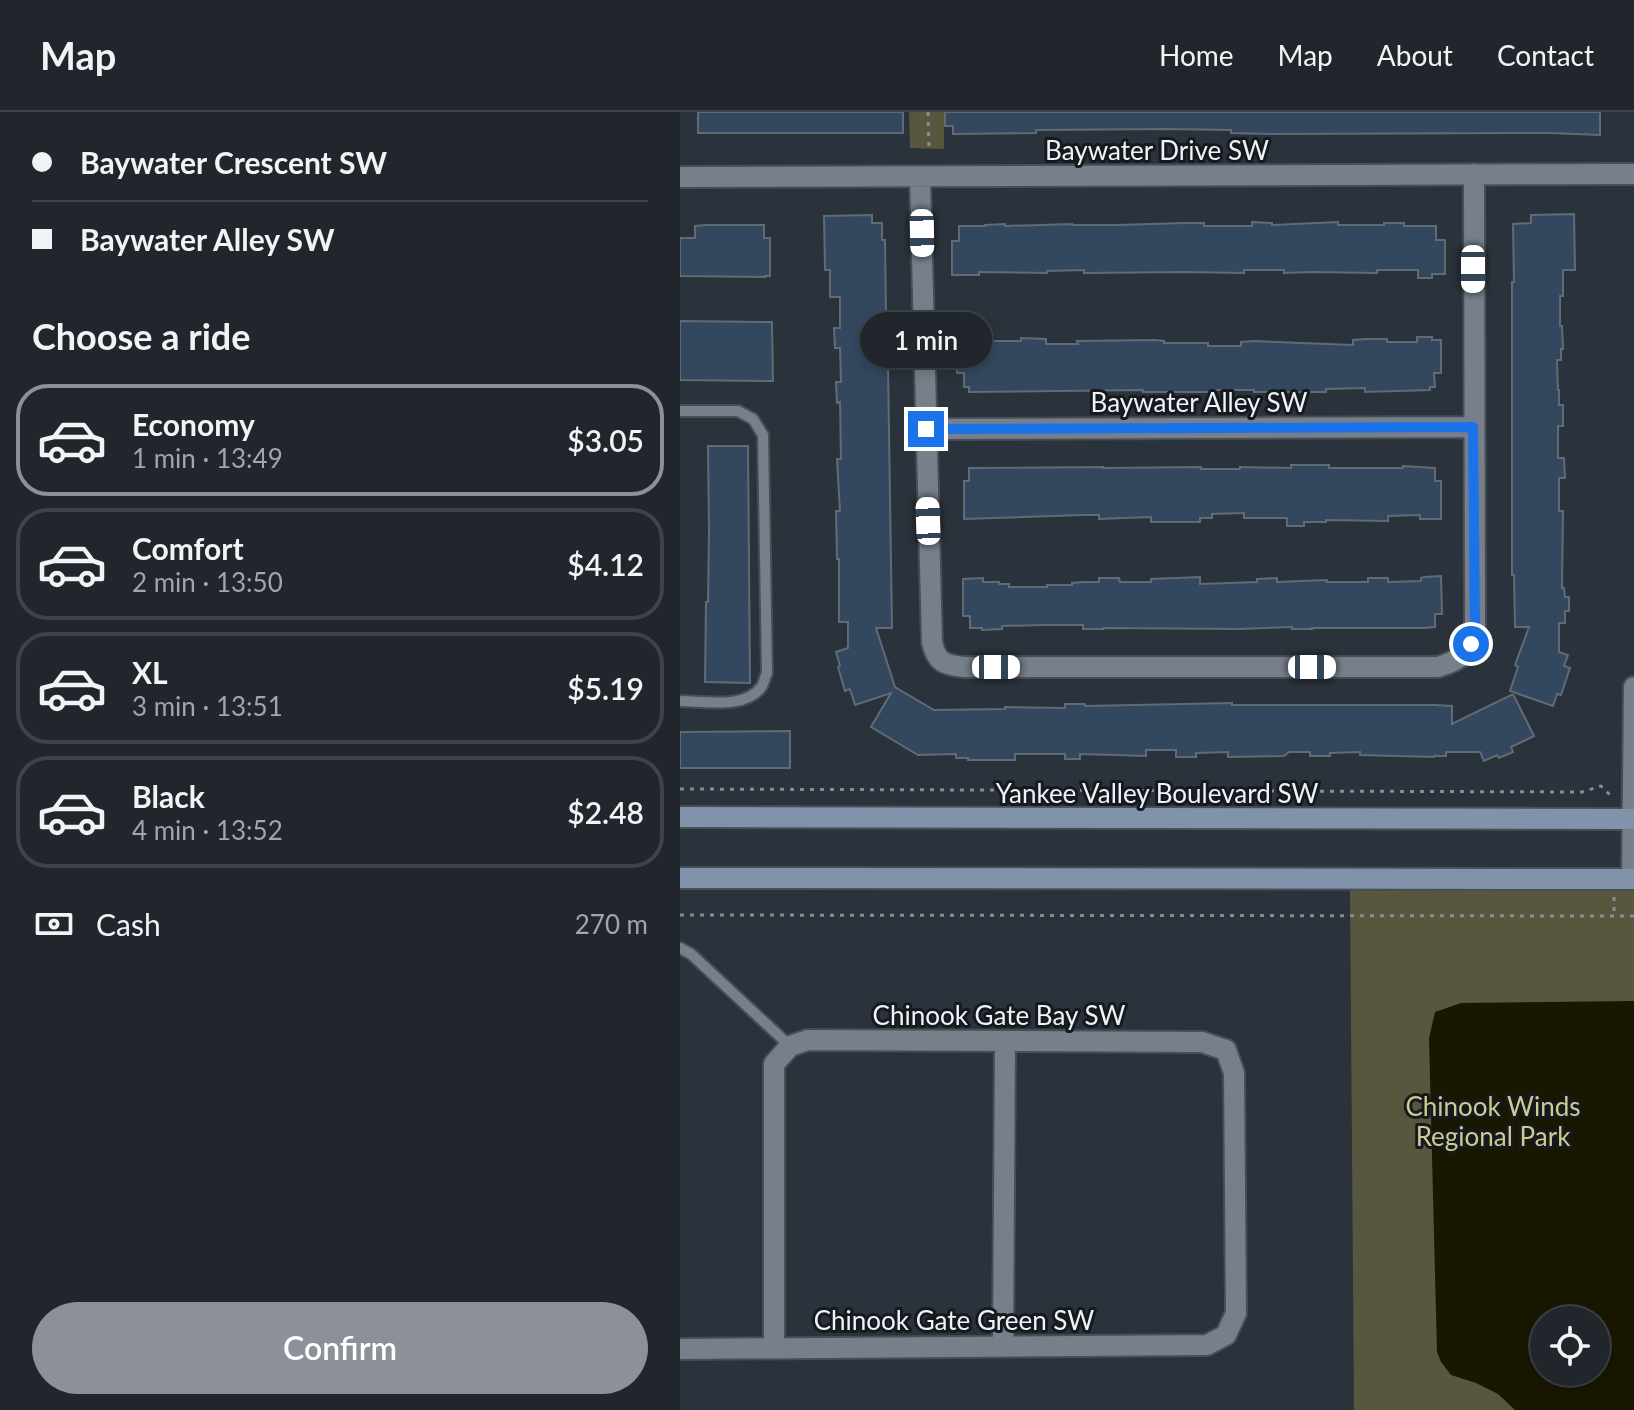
<!DOCTYPE html>
<html lang="en">
<head>
<meta charset="utf-8">
<style>
  :root { --surface:#20262c; --page:#282e34; --text:#f1f3f6; --muted:#a2a5a9; --line:#3d4348; --accent:#8c9099 }
  body { margin:0; font-family:Lato,sans-serif; background:var(--page); color:var(--text); height:100vh; display:flex; flex-direction:column; font-size:30px; white-space:nowrap }
  * { box-sizing:border-box; margin:0 }
  p { font-size:26px; color:var(--muted) }
  .icon { flex:none; width:44px; height:44px; fill:none; stroke:currentColor; stroke-width:2; stroke-linecap:round; stroke-linejoin:round }
  .map { position:relative; flex:1; overflow:hidden }
  .panel { display:flex; flex-direction:column; background:var(--surface); width:680px }
  .panel>* { flex:none }
  .guide { display:grid; align-content:center; height:176px; padding:0 32px; background:var(--surface) }
  .controls { position:absolute; left:850px; top:1194px; display:grid; gap:16px }
  .controls a { display:grid; place-items:center; width:80px; height:80px; border-radius:50%; background:var(--surface); box-shadow:0 4px 12px #0003,0 0 0 2px var(--line); font-size:40px }
  .end { position:absolute; width:36px; height:36px; margin:-18px; border:10px solid #1a73e8; background:#fff; box-shadow:0 0 0 4px #fff }
  .from { border-radius:50% }
  .bubble { position:absolute; height:56px; border-radius:28px; background:var(--surface); box-shadow:0 4px 12px #0003,0 0 0 2px var(--line); font-size:26px; font-weight:600; line-height:56px; text-align:center }
  .car { position:absolute; width:24px; height:48px; margin:-24px -12px; border-radius:10px; box-shadow:0 0 6px 2px #0007; background:linear-gradient(#fff 24%,#345 0 40%,#fff 0 76%,#345 0 86%,#fff 0) }
  .guide b { display:flex; align-items:center; gap:28px; height:76px; font-size:30px }
  .guide b+b { border-top:2px solid var(--line) }
  .guide i { width:20px; height:20px; background:var(--text) }
  ul { padding:0; list-style:none }
  li { display:flex; align-items:center; gap:24px; height:112px; margin:0 16px 12px; padding:0 16px; border:4px solid var(--line); border-radius:32px }
  li div { flex:1 }
  li b { display:block; font-size:30px }
  li em { font-style:normal; font-weight:600 }
  li.active { border-color:var(--accent) }
  li>.icon { width:72px; height:72px; stroke-width:1.5 }
  h2 { padding:0 32px; font-size:36px; line-height:96px }
  .pay { display:flex; align-items:center; gap:20px; height:88px; padding:0 32px; font-size:30px }
  .pay p { margin-inline-start:auto }
  .button { display:flex; gap:16px; margin-top:auto; padding:16px 32px }
  .button a { flex:1; height:92px; border-radius:48px; background:var(--accent); color:#fff; font-size:32px; font-weight:600; line-height:92px; text-align:center }
  header { display:flex; align-items:center; gap:48px; box-sizing:border-box; height:112px; padding:0 40px; background:var(--surface); border-bottom:2px solid var(--line) }
  header strong { font-size:38px }
  nav { display:flex; gap:44px; margin-inline-start:auto; font-size:28px }
  main { display:flex; flex:1; min-height:0 }
  .map>svg:first-child { display:block }
</style>
</head>
<body>
<header>
<strong>Map</strong>
<nav><a>Home</a><a>Map</a><a>About</a><a>Contact</a></nav>
</header>
<main>
<section class="panel">
<div class="guide">
<b><i class="from"></i>Baywater Crescent SW</b>
<b><i></i>Baywater Alley SW</b>
</div>
<h2>Choose a ride</h2>
<ul>
<li class="active"><svg class="icon" aria-label="car" viewBox="0 0 24 24"><path d="M5 17H2v-5l4-1 3-4h7l3 4 3 1v5h-3M9 17h6M6 11h13"/><circle cx="7" cy="17" r="2"/><circle cx="17" cy="17" r="2"/></svg><div><b>Economy</b><p>1 min · 13:49</p></div><em>$3.05</em></li>
<li><svg class="icon" aria-label="car" viewBox="0 0 24 24"><path d="M5 17H2v-5l4-1 3-4h7l3 4 3 1v5h-3M9 17h6M6 11h13"/><circle cx="7" cy="17" r="2"/><circle cx="17" cy="17" r="2"/></svg><div><b>Comfort</b><p>2 min · 13:50</p></div><em>$4.12</em></li>
<li><svg class="icon" aria-label="car" viewBox="0 0 24 24"><path d="M5 17H2v-5l4-1 3-4h7l3 4 3 1v5h-3M9 17h6M6 11h13"/><circle cx="7" cy="17" r="2"/><circle cx="17" cy="17" r="2"/></svg><div><b>XL</b><p>3 min · 13:51</p></div><em>$5.19</em></li>
<li><svg class="icon" aria-label="car" viewBox="0 0 24 24"><path d="M5 17H2v-5l4-1 3-4h7l3 4 3 1v5h-3M9 17h6M6 11h13"/><circle cx="7" cy="17" r="2"/><circle cx="17" cy="17" r="2"/></svg><div><b>Black</b><p>4 min · 13:52</p></div><em>$2.48</em></li>
</ul>
<div class="pay"><svg class="icon" aria-label="cash" viewBox="0 0 24 24"><path d="M3 7h18v10H3z"/><circle cx="12" cy="12" r="2"/></svg>Cash<p>270 m</p></div>
<div class="button"><a>Confirm</a></div>
</section>
<div class="map">
<svg width="954" height="1298" viewBox="0 0 954 1298">
  <rect width="100%" height="100%" fill="#2a323b"/>
  <path fill="#58573e" fill-rule="evenodd" d="M 229,0 L 264,0 L 264,37 L 230,36 Z
    M 670,777 L 954,779 L 954,1298 L 674,1298 ZM 864,1208 L 916,1208 L 916,1260 L 864,1260 Z"/>
  <path fill="#191700" fill-rule="evenodd" d="M 954,889 L 954,1298 L 835,1298 L 818,1282 L 796,1271 L 771,1263 L 761,1250 L 757,1240 L 749,926 L 755,900 L 781,891 ZM 864,1208 L 916,1208 L 916,1260 L 864,1260 Z"/>
  <path fill="#33475f" stroke="#626b75" stroke-width="2" d="M 18,0 L 223,0 L 223,21 L 18,21 Z
    M 265,0 L 920,0 L 920,23 L 869,21 L 590,22 L 551,21 L 551,18 L 487,17 L 356,18 L 356,21 L 273,22 L 273,14 L 265,14 Z
    M 894,102 L 895,158 L 883,158 L 883,184 L 880,184 L 880,214 L 882,214 L 883,237 L 881,237 L 881,248 L 877,248 L 878,278 L 879,278 L 879,293 L 883,293 L 883,314 L 878,314 L 878,346 L 884,346 L 885,366 L 879,366 L 879,399 L 883,399 L 882,476 L 884,476 L 885,485 L 889,485 L 889,499 L 885,499 L 885,511 L 879,511 L 879,540 L 888,543 L 884,554 L 890,556 L 881,583 L 877,582 L 873,594 L 830,579 L 838,555 L 835,553 L 849,515 L 835,515 L 834,463 L 832,463 L 832,170 L 834,170 L 833,112 L 851,111 L 851,103 Z
    M 192,103 L 192,111 L 202,111 L 202,128 L 205,128 L 206,202 L 203,202 L 204,234 L 207,234 L 208,254 L 212,516 L 196,516 L 215,575 L 254,598 L 325,597 L 325,595 L 385,596 L 385,592 L 405,592 L 405,594 L 552,591 L 552,593 L 755,593 L 772,594 L 772,612 L 833,582 L 854,624 L 831,635 L 833,640 L 819,646 L 817,643 L 804,649 L 800,640 L 766,640 L 766,644 L 754,644 L 754,645 L 680,643 L 680,640 L 650,641 L 650,644 L 630,644 L 630,640 L 609,640 L 604,644 L 548,645 L 548,640 L 516,641 L 516,645 L 496,645 L 496,638 L 466,638 L 466,644 L 400,642 L 400,647 L 385,647 L 385,642 L 335,642 L 335,648 L 288,648 L 288,646 L 276,646 L 276,642 L 238,643 L 191,615 L 211,581 L 175,593 L 170,577 L 165,579 L 158,555 L 160,554 L 156,540 L 168,536 L 168,510 L 159,510 L 159,447 L 157,447 L 156,399 L 160,399 L 157,347 L 161,347 L 160,290 L 157,291 L 156,270 L 161,270 L 160,236 L 155,236 L 154,216 L 160,216 L 160,185 L 150,185 L 150,158 L 145,158 L 144,104 Z
    M 572,110 L 592,111 L 592,113 L 658,110 L 658,113 L 704,113 L 704,111 L 724,111 L 724,114 L 756,114 L 756,128 L 765,128 L 765,162 L 752,162 L 752,166 L 738,166 L 738,158 L 697,158 L 697,161 L 632,160 L 604,161 L 604,158 L 564,158 L 564,161 L 505,160 L 404,161 L 404,158 L 367,159 L 367,161 L 299,160 L 299,163 L 272,163 L 272,129 L 279,129 L 279,114 L 305,114 L 305,113 L 325,112 L 325,114 L 392,112 L 392,113 L 437,113 L 505,111 L 524,111 L 524,114 L 572,114 Z
    M 26,113 L 84,113 L 84,126 L 90,126 L 90,164 L 85,164 L 85,165 L 0,164 L 0,126 L 15,126 L 15,114 Z
    M 0,209 L 92,210 L 93,269 L 0,268 Z
    M 737,225 L 752,225 L 752,228 L 761,228 L 761,261 L 754,261 L 755,275 L 750,275 L 750,278 L 685,280 L 685,276 L 646,277 L 646,280 L 574,280 L 574,278 L 535,278 L 535,280 L 463,280 L 463,278 L 289,280 L 289,275 L 284,275 L 284,261 L 277,261 L 277,229 L 341,229 L 341,226 L 366,227 L 366,232 L 398,232 L 397,229 L 475,228 L 484,229 L 484,231 L 528,231 L 528,234 L 561,234 L 561,230 L 573,229 L 673,233 L 673,228 L 685,227 L 707,227 L 707,230 L 737,230 Z
    M 28,334 L 68,334 L 70,571 L 25,570 L 26,490 L 28,490 L 29,417 Z
    M 611,353 L 649,353 L 649,356 L 723,356 L 723,354 L 755,356 L 755,369 L 761,369 L 761,407 L 740,407 L 740,403 L 708,404 L 708,409 L 646,408 L 646,410 L 624,410 L 624,414 L 607,414 L 607,406 L 564,406 L 564,401 L 532,402 L 532,406 L 520,406 L 520,410 L 471,410 L 471,405 L 419,407 L 419,403 L 403,403 L 284,407 L 284,369 L 289,369 L 289,356 L 423,355 L 423,356 L 521,355 L 521,357 L 560,357 L 560,355 L 611,356 Z
    M 761,464 L 762,502 L 755,502 L 755,515 L 744,516 L 632,516 L 632,517 L 612,517 L 612,515 L 560,517 L 423,516 L 423,517 L 403,517 L 403,513 L 364,513 L 322,514 L 322,517 L 302,518 L 302,516 L 290,516 L 290,504 L 283,504 L 283,467 L 303,466 L 303,470 L 319,470 L 319,472 L 329,472 L 329,475 L 367,475 L 367,473 L 392,473 L 392,471 L 403,470 L 419,470 L 419,466 L 439,466 L 440,470 L 471,470 L 471,467 L 520,465 L 520,472 L 577,470 L 577,467 L 597,466 L 597,470 L 647,468 L 647,470 L 688,470 L 688,466 L 708,466 L 708,470 L 741,469 L 741,466 L 744,465 Z
    M 110,619 L 110,656 L 0,656 L 0,620 Z"/>
  <g fill="none" stroke-linecap="round" stroke-linejoin="round">
    <defs>
      <path id="service" d="M 0,299 L 58,299 L 73,307 L 83,323 L 87,561 C 85,565 84,570 82,574 C 66,598 24,589 0,589
        M 0,836 L 11,842 L 110,934"/>
      <path id="minor" d="M 0,65 L 954,62
        M 240,66 L 252,530 C 256,550 264,553 284,555 L 758,555 C 781,548 788,542 795,519 L 794,62
        M 246,317 L 793,315
        M 323,1234 L 325,929
        M 0,1237 L 527,1233 L 546,1223 L 556,1201 L 554,961 L 546,938 L 522,930 L 128,928 L 110,934 L 94,952 L 94,1235"/>
      <path id="tertiary" d="M 952,767 L 954,575"/>
      <path id="secondary" d="M 0,705 L 954,707
        M 0,766 L 954,767"/>
    </defs>
    <use href="#service" stroke="#484e56" stroke-width="14"/>
    <use href="#minor" stroke="#484e56" stroke-width="24"/>
    <use href="#tertiary" stroke="#484e56" stroke-width="24"/>
    <use href="#secondary" stroke="#484e56" stroke-width="24"/>
    <path stroke="#878d95" stroke-width="3" stroke-dasharray="4 6" stroke-linecap="butt" d="M 248,0 L 249,39
      M 0,677 L 902,680 L 921,674 L 932,685 L 934,685
      M 934,785 L 934,804
      M 0,803 L 954,804"/>
    <use href="#service" stroke="#767f8a" stroke-width="10"/>
    <use href="#minor" stroke="#767f8a" stroke-width="20"/>
    <use href="#tertiary" stroke="#767f8a" stroke-width="20"/>
    <use href="#secondary" stroke="#8093aa" stroke-width="20"/>
  </g>
  <g fill="none" stroke-linecap="round" stroke-linejoin="round">
    <path stroke="#1a73e8" stroke-width="10" d="M 246,317 L 793,315 L 795,519 L 791,532"/>
  </g>
  <g text-anchor="middle" dominant-baseline="central" stroke-width="6" stroke-linejoin="round" paint-order="stroke">
    <g font-size="26" fill="#eef3f9" stroke="#16191e">
      <text x="477" y="38">Baywater Drive SW</text>
      <text x="519" y="290">Baywater Alley SW</text>
      <text x="477" y="681">Yankee Valley Boulevard SW</text>
      <text x="319" y="903">Chinook Gate Bay SW</text>
      <text x="274" y="1208">Chinook Gate Green SW</text>
    </g>
    <g font-size="26" fill="#cdcb8f" stroke="#16191e">
      <text x="813" y="994">Chinook Winds<tspan x="813" dy="30">Regional Park</tspan></text>
    </g>
  </g>
</svg>
<div class="controls">
<a><svg class="icon" aria-label="locate" viewBox="0 0 24 24"><circle cx="12" cy="12" r="6"/><path d="M12 2v4M12 18v4M2 12h4M18 12h4"/></svg></a>
</div>
<i class="end from" style="left:791px;top:532px"></i>
<i class="end" style="left:246px;top:317px"></i>
<div class="bubble" style="left:180px;top:200px;width:132px">1 min</div>
<i class="car" style="left:242px;top:121px;rotate:179deg"></i>
<i class="car" style="left:793px;top:157px;rotate:180deg"></i>
<i class="car" style="left:248px;top:409px;rotate:358deg"></i>
<i class="car" style="left:316px;top:555px;rotate:90deg"></i>
<i class="car" style="left:632px;top:555px;rotate:90deg"></i>
</div>
</main>
</body>
</html>
